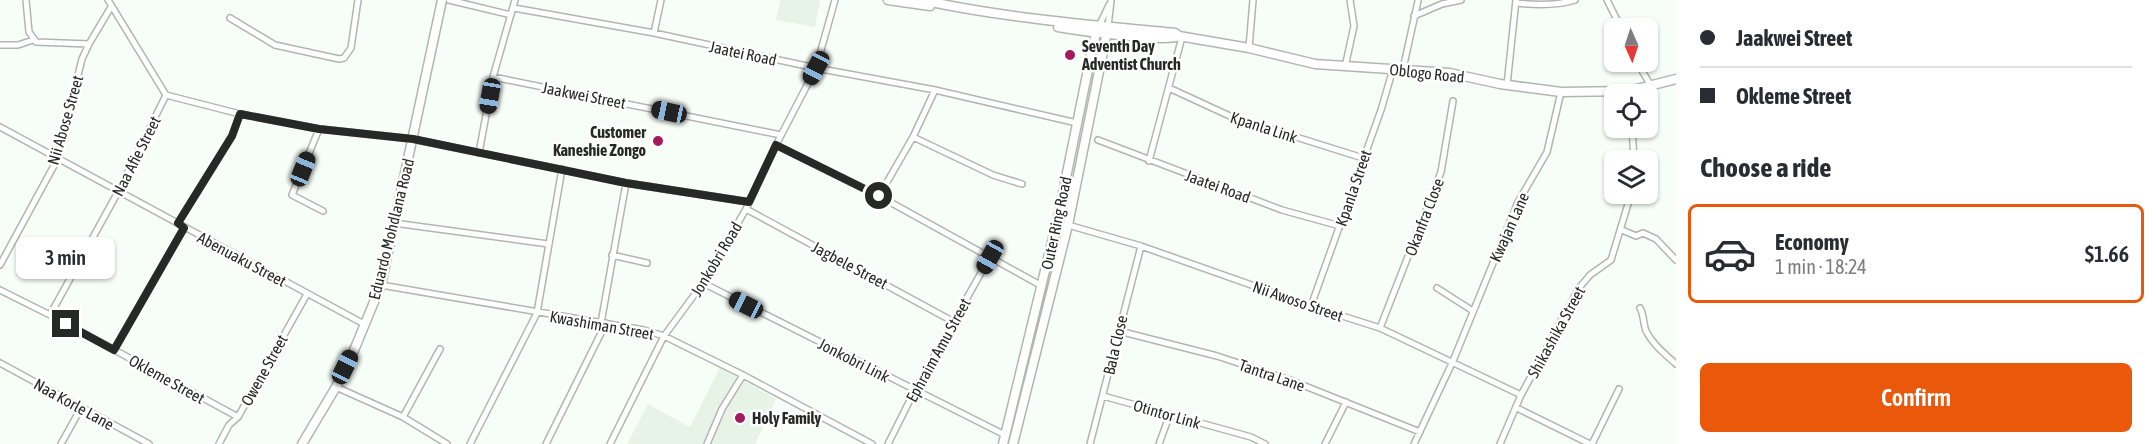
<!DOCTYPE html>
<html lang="en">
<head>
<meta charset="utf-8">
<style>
  :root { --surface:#fff; --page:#f7f7f7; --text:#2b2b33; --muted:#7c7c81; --line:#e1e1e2; --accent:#ea580c }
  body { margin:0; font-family:"Asap Condensed",sans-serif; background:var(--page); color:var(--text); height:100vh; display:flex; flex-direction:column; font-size:22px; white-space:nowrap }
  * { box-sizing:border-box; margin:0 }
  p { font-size:20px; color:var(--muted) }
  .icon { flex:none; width:33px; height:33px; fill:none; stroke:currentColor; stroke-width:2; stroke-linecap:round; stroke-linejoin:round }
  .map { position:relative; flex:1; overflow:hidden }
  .side { display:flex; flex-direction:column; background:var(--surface); width:480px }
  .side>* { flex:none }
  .hud { display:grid; align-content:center; height:132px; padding:0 24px; background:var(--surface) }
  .needle { width:39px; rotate:177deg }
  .controls { position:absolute; left:1604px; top:18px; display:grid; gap:12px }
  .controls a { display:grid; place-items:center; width:54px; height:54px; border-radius:9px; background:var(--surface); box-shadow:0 2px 4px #0004; font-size:30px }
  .end { position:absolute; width:27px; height:27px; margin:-14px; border:8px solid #272927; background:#fff; box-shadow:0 0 0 3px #fff }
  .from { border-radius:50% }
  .bubble { position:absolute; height:42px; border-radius:9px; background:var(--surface); box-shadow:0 2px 4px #0004; font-size:20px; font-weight:600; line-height:42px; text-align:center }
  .car { position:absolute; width:18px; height:36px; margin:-18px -9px; border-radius:8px; box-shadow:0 0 4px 2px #0007; background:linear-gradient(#222 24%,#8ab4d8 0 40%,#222 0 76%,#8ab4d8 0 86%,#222 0) }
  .hud b { display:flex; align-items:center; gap:21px; height:57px; font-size:22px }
  .hud b+b { border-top:2px solid var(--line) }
  .hud i { width:15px; height:15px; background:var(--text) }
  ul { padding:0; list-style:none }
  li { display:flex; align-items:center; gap:18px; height:99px; margin:0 12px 9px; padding:0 12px; border:3px solid transparent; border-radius:9px }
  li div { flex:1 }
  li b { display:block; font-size:22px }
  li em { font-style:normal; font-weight:600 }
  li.on { border-color:var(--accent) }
  li>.icon { width:54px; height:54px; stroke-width:1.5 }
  h2 { padding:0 24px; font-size:27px; line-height:72px }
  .action { display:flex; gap:12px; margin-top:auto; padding:12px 24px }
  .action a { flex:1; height:69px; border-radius:9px; background:var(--accent); color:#fff; font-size:24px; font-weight:600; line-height:69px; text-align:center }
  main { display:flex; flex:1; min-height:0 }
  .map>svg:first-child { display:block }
</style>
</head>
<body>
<main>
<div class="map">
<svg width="1676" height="444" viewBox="0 0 1676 444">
  <rect width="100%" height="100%" fill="#f7fdf7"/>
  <path fill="#e8f3e8" d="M 780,0 L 820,0 L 815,27 L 776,20 Z
    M 720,368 L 776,399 L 755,444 L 627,444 L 648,404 L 690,427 Z"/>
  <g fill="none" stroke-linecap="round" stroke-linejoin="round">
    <defs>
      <path id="minor" d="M 26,0 L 29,32 L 36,42 L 89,44
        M 108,0 L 166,95
        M 449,0 L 511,15
        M 1607,0 L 1621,28
        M 1516,3 C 1535,5 1556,6 1575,0
        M 514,8 L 654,33 L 816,68 L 935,90 L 1077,123
        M 1414,16 L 1442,4 L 1461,0
        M 230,18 L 275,45 L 339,59 L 344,58 L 351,48 L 358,0
        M 1099,26 L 1109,5
        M 1108,27 L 1111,0
        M 654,33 L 661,0
        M 0,45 L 18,45 L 33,40
        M 1249,48 L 1253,0
        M 1637,62 L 1651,86
        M 1345,67 L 1354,26 L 1350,0
        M 1403,69 L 1418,1
        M 493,77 L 781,135
        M 1507,85 L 1516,0
        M 1169,88 L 1232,117 L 1363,158
        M 166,95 L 240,114 L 319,129 L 413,139 L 626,183 L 749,202
        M 0,127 L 364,324
        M 1632,128 L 1634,160
        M 319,129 L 292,195 L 323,211
        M 913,137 L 993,175 L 1022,184
        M 1098,140 L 1282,210 L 1340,226
        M 776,145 L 879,196 L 1042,286
        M 479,153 L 493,77 L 515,0
        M 1149,161 L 1182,37
        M 879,196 L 913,137 L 935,90
        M 746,209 L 954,322
        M 178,223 L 232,136 L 240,114
        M 394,223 L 548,244
        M 1068,225 L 1141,246 L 1311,306 L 1380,328 L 1521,395
        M 1622,230 L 1636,236 L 1643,233 L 1656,239 L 1676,260
        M 612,255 L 647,263
        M 0,265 L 57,160 L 82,59 L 89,44 L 111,7
        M 703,283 L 1005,435
        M 381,285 L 644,330 L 664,336 L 743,375 L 872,444
        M 1437,288 L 1473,311
        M 0,290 L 50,315 L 238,417
        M 1311,306 L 1381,110 L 1393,69
        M 1640,308 C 1644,315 1643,323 1646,331 C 1653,345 1665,354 1676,364
        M 50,315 L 118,192 L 166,95
        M 601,323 L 626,183
        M 1380,328 L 1441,172 L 1453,101
        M 1119,331 L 1217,356 L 1290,380 L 1420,432
        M 114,350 L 184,228
        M 0,363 L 149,444
        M 336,387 L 403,417 L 447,444
        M 1103,396 L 1251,437 L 1265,444
        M 1517,408 L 1590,444
        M 403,417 L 440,349
        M 61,444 L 81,408
        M 219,444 L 229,425 L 238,417 L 307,294
        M 470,444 L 537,313 L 562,169
        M 546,444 L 606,323
        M 610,444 L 664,336 L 703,283 L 746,209 L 776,145 L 816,68 L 835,0
        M 707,444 L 722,409 L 743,375
        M 888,444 L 915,390 L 990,257
        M 1090,444 L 1141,246
        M 1159,444 L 1170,414
        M 1325,444 L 1346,402
        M 1414,444 L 1453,361 L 1518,202 L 1547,152 L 1561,92
        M 1500,444 L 1521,395 L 1579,288 L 1590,275 L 1611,260 L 1631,194
        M 1592,444 L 1619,389"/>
      <path id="secondary" d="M 888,0 L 930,6
        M 922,0 C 1005,18 1090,25 1175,33 L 1179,36 L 1249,48 L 1315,64 L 1450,73 L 1500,84 L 1561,92 L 1629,91 L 1676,79
        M 1058,27 C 1075,30 1168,43 1179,36
        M 302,444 L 336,387 L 355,348 L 381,285 L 442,0
        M 1003,444 L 1058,217 L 1093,45 L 1098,26
        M 1013,444 L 1068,225 L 1108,27"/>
    </defs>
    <use href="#minor" stroke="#b1b6b1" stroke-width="8"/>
    <use href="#secondary" stroke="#b1b6b1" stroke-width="11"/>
    <use href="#minor" stroke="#fff" stroke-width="5"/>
    <use href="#secondary" stroke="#fff" stroke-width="8"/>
  </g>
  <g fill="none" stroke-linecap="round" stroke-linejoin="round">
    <path stroke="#272927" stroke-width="8" d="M 66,324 L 114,350 L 184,228 L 178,223 L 232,136 L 240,114 L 319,129 L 413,139 L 626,183 L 749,202 L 776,145 L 879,196"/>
  </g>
  <g fill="#a5195d" stroke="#fff" stroke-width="2">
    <circle cx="1070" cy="55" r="6"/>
    <circle cx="658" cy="141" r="6"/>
    <circle cx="740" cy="418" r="6"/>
  </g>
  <g text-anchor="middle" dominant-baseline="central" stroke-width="5" stroke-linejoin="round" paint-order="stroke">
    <g font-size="16" font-weight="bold" fill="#272927" stroke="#fff" text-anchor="start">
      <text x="1082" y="46">Seventh Day<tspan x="1082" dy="18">Adventist Church</tspan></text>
      <text x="646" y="132" text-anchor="end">Customer<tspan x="646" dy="18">Kaneshie Zongo</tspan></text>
      <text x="752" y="418">Holy Family</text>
    </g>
    <g font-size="16" fill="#272927" stroke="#fff">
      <text transform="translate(743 53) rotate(12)">Jaatei Road</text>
      <text transform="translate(1427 73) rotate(6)">Oblogo Road</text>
      <text transform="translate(584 95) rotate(11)">Jaakwei Street</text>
      <text transform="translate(65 120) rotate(-74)">Nii Abose Street</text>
      <text transform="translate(1264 127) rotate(18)">Kpanla Link</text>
      <text transform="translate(136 156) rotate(-63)">Naa Afie Street</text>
      <text transform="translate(1218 186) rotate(20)">Jaatei Road</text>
      <text transform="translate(1353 188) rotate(-71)">Kpanla Street</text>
      <text transform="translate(1424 217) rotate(-69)">Okanfra Close</text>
      <text transform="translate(1056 223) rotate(-78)">Outer Ring Road</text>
      <text transform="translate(1509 227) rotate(-66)">Kwajan Lane</text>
      <text transform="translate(391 229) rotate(-76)">Eduardo Mohdlana Road</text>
      <text transform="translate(242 259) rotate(28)">Abenuaku Street</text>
      <text transform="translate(716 259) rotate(-59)">Jonkobri Road</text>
      <text transform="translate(850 265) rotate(28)">Jagbele Street</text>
      <text transform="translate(1298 301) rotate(19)">Nii Awoso Street</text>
      <text transform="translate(602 325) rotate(10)">Kwashiman Street</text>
      <text transform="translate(1556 332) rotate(-61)">Shikashika Street</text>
      <text transform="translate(1115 345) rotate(-77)">Bala Close</text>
      <text transform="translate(938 350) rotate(-61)">Ephraim Amu Street</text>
      <text transform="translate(854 360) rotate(27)">Jonkobri Link</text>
      <text transform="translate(264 370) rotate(-61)">Owene Street</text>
      <text transform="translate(1272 375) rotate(19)">Tantra Lane</text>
      <text transform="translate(167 379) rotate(29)">Okleme Street</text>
      <text transform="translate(74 404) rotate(29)">Naa Korle Lane</text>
      <text transform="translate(1167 414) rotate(16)">Otintor Link</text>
    </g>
  </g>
</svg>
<div class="controls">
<a><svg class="needle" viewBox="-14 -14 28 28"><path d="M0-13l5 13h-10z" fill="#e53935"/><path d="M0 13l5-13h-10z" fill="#7c7c81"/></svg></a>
<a><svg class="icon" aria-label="locate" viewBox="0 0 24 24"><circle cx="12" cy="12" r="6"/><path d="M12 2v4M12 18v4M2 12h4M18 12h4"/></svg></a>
<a><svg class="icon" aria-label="layers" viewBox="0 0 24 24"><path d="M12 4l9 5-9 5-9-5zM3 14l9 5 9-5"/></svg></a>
</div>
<i class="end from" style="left:879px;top:196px"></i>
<i class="end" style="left:66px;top:324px"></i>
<div class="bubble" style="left:16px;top:237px;width:99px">3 min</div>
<i class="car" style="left:816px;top:68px;rotate:208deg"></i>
<i class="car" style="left:490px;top:96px;rotate:190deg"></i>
<i class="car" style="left:669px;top:112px;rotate:282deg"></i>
<i class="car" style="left:303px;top:169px;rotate:22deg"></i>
<i class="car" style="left:990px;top:257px;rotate:209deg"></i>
<i class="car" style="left:746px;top:305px;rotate:297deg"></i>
<i class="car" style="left:345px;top:367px;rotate:26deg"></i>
</div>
<section class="side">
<div class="hud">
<b><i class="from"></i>Jaakwei Street</b>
<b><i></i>Okleme Street</b>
</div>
<h2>Choose a ride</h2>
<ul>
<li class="on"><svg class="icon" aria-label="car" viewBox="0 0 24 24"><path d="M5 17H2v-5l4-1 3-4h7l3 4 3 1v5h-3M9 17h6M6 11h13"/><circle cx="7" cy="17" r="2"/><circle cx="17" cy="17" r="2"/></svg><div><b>Economy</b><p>1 min · 18:24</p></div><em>$1.66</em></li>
</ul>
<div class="action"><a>Confirm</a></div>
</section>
</main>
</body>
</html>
